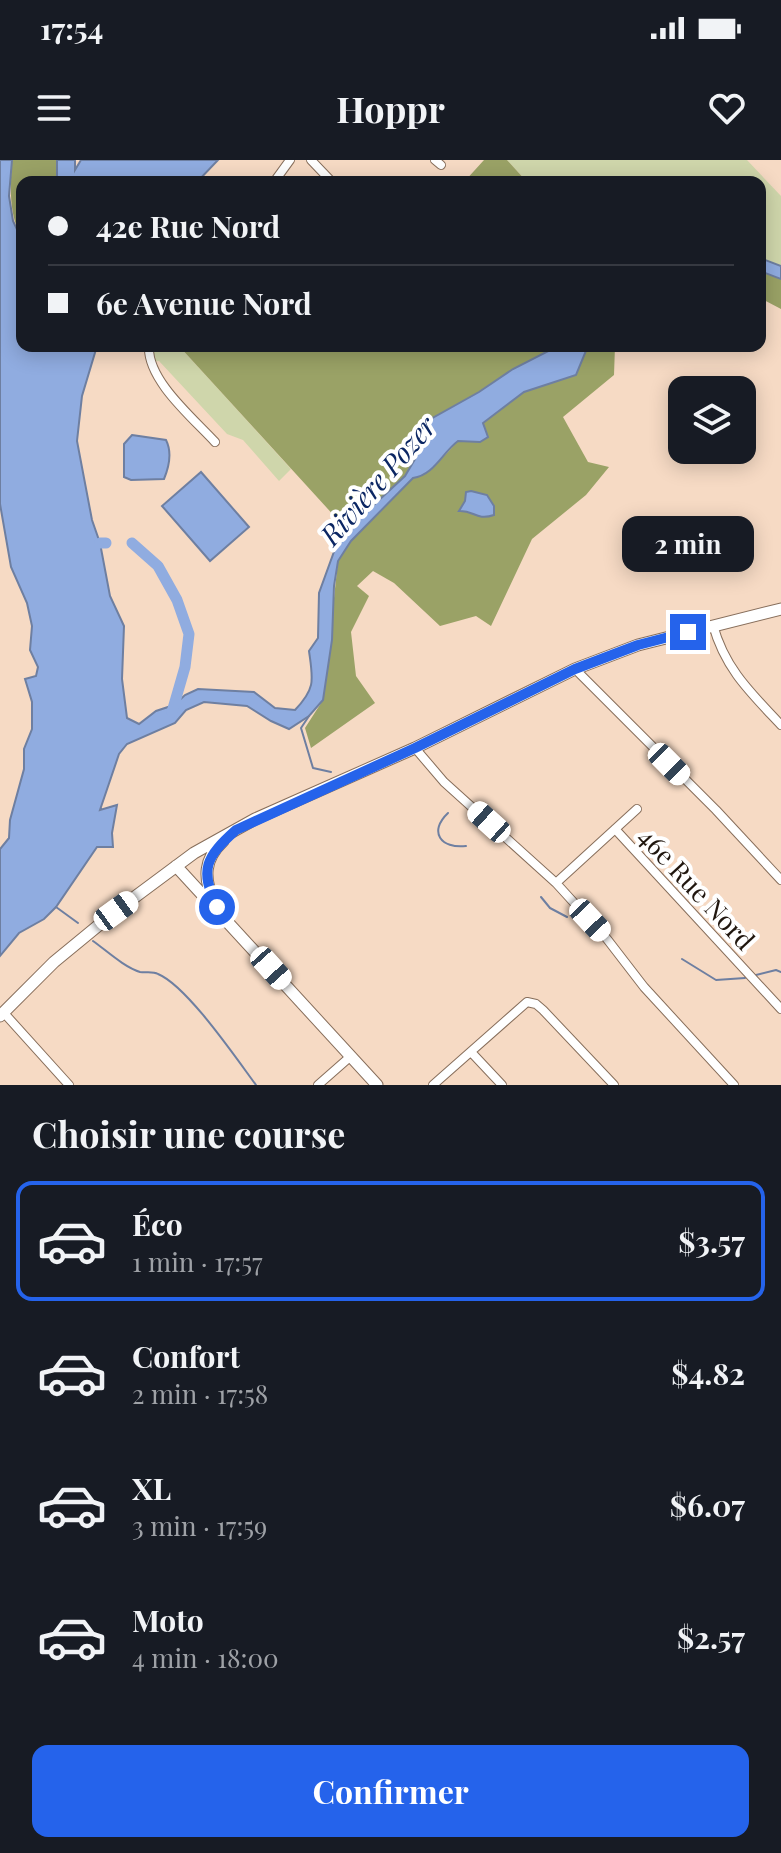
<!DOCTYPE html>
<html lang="fr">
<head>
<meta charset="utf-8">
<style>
  :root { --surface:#171b24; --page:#20242c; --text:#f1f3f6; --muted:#9ea1a6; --line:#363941; --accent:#2563eb }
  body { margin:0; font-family:"Playfair Display",serif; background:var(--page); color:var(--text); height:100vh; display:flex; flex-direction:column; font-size:30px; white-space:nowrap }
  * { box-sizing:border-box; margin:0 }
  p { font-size:26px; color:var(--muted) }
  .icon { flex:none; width:44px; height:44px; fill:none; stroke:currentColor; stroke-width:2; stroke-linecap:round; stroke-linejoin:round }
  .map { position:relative; height:925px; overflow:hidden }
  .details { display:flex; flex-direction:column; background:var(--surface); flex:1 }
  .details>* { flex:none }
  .hud { position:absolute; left:16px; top:16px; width:750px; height:176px; border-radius:16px; box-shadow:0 4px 20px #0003; display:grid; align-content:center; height:176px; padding:0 32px; background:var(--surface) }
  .fabs { position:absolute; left:668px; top:216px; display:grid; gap:16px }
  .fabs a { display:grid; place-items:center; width:88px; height:88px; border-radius:16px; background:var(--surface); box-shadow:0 4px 20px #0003; font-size:40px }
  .end { position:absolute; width:36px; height:36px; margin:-18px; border:10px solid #2563eb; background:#fff; box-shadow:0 0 0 4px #fff }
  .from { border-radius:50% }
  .bubble { position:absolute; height:56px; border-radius:16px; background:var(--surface); box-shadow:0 4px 20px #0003; font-size:26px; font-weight:700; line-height:56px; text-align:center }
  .car { position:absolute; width:24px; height:48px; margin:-24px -12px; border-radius:10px; box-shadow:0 0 6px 2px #0007; background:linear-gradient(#fff 24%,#345 0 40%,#fff 0 76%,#345 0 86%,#fff 0) }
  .hud b { display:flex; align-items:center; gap:28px; height:76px; font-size:30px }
  .hud b+b { border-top:2px solid var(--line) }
  .hud i { width:20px; height:20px; background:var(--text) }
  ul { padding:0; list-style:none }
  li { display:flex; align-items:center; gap:24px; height:120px; margin:0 16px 12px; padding:0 16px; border:4px solid transparent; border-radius:16px }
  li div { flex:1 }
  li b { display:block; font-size:30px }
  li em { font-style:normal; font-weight:700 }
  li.active { border-color:var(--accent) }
  li>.icon { width:72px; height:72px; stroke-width:1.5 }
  h2 { padding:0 32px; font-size:36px; line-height:96px }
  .primary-button { display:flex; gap:16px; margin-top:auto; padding:16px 32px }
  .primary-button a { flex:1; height:92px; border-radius:16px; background:var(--accent); color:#fff; font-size:32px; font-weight:700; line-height:92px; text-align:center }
  .status { display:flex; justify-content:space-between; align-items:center; height:56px; padding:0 40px; background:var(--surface); direction:ltr }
  .status svg { height:22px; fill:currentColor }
  header { display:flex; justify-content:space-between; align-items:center; height:104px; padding:0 32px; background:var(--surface); font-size:36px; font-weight:700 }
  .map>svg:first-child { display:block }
</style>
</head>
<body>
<div class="status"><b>17:54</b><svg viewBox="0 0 49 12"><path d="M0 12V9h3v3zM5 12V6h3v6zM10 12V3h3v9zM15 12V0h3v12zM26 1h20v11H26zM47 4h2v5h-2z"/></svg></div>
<header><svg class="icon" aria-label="menu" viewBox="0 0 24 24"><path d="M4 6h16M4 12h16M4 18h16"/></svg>Hoppr<svg class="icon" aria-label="heart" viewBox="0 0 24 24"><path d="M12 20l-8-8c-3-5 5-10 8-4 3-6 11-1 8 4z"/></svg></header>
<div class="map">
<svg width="781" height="925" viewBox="0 0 781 925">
  <rect width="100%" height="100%" fill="#f6dac4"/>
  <path fill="#cfd6ab" d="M 507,0 L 747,0 L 781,36 L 781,106 L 760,98 L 760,22 L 527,22 Z
    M 149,186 L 179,186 L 291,309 L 279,321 L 243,280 L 227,274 L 159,201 L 150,202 Z"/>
  <path fill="#9aa266" d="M 12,0 L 57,0 L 57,22 L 22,22 L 22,80 C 9,53 10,30 12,0 Z
    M 484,0 L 507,0 L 527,22 L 464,22 Z
    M 760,111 L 781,119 L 781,149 L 760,138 Z
    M 179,186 L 317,186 L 320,189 L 326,186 L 560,186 L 429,260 L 415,299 L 405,316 L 348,371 Z
    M 588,186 L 615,186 L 614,215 L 563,257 L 588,302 L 609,307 L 586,335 L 532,379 L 491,466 L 476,456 L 440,466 L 394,423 L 373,411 L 357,426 L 369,436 L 351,472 L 356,516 L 375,543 L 311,588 L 305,568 L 323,540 L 338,401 L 352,379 L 413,318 L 432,309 L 458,281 L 480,282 L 483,263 L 524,232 L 576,215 Z"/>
  <path fill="#90ace0" stroke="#6e7fa1" stroke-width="2" d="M 0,0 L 12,0 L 9,36 L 13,61 L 22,80 L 22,186 L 97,186 L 82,236 L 77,281 L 92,360 L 100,383 L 110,436 L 124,466 L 122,519 L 127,558 L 139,564 L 156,551 L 174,545 L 185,535 L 198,529 L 254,532 L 275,548 L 295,550 C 316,528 313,520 309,491 L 318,478 L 319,433 L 335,389 L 351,366 L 405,316 L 415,299 L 422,273 L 429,260 L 479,232 L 513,209 L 558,186 L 588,186 L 576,215 L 524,232 L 483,263 L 488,277 L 480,282 L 458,281 C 442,293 434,315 413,318 L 351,381 L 338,401 L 334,426 L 332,480 L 323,540 L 309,556 L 289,569 L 271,561 L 247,546 L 204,542 L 186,550 L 175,563 L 127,584 L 119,594 L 100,650 L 117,645 L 112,673 L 113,687 L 97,687 L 56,747 L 44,759 L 19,773 L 0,796 L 0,689 L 9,678 L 10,660 L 24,609 L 24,589 L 32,569 L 32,542 L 25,519 L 36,516 L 38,507 L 30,490 L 32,466 L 27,443 L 11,407 L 0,344 Z
    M 57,0 L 75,0 L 75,10 L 81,0 L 218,0 L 197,22 L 57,22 Z
    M 760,98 L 781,106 L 781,119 L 760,111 Z
    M 132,275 L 166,280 C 172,292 169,307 164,319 L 131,320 L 124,317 L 124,284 Z
    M 201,312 L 249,367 L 210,401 L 162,346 Z
    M 471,331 L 487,335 L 494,346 L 494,355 C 476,361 474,350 459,351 L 465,341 L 466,332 Z"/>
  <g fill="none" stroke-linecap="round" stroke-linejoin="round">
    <path stroke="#6e7fa1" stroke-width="2" d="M 309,556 L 301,568 L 313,608 L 331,612
      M 448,653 C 428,672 441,689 466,686
      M 541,737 L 550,748 L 567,757
      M 56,747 L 78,763
      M 93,781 C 107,791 124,807 140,812 C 146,813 153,811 158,814 C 187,826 236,898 256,925
      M 682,799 L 716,820 L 745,818
      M 756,815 L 776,810 L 781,812"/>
    <path stroke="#90ace0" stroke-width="11" d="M 100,383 L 106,383
      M 132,383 L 158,406 L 177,440 L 189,474 L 185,507 L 172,552"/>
    <defs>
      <path id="street" d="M 311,0 L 332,22
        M 435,0 L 441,5
        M 274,22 L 290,0
        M 149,186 C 147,220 193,258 215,282
        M 316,186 L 318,187
        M 713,465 C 725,509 751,533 781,565
        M 575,509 L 716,650 L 781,720
        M 415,588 L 444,622 L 556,723 L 607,779 L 644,827 L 734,925
        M 615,669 L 781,849
        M 556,723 L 637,649
        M 4,853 L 69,925
        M 471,892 L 502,925
        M 318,925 L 351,896
        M 433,925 L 527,842 L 536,844 L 543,850 L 614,925"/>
      <path id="secondary" d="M 176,706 L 377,925
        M 214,741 C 203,718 204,699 223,681
        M 0,856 L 54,802 L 116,751 L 194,693 L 255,659 L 415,588 L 575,509 L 638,485 L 781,449"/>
    </defs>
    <use href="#street" stroke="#876e5b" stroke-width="10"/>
    <use href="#secondary" stroke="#876e5b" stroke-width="13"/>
    <use href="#street" stroke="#fff" stroke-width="8"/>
    <use href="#secondary" stroke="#fff" stroke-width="11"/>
  </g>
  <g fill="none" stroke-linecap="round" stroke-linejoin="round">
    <path stroke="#2563eb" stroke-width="10" d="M 217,747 C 199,709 206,697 236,670 L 415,588 L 575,509 L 638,485 L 688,472"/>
  </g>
  <g text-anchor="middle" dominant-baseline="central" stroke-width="8" stroke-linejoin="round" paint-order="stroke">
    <g font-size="26" fill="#20160e" stroke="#fff">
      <text transform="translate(697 728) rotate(47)">46e Rue Nord</text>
    </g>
    <g font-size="28" font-style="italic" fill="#0b2663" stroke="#fff">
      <text transform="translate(377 320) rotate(-49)">Rivière Pozer</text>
    </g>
  </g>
</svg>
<div class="fabs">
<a><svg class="icon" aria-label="layers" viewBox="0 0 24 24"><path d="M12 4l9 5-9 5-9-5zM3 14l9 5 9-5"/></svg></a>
</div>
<i class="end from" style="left:217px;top:747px"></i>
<i class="end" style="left:688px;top:472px"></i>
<div class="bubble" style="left:622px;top:356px;width:132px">2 min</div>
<i class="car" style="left:669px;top:604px;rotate:135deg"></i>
<i class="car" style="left:489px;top:662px;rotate:312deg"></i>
<i class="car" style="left:116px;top:751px;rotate:54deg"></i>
<i class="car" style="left:590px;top:760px;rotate:137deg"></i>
<i class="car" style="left:271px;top:808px;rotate:138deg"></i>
<div class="hud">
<b><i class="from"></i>42e Rue Nord</b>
<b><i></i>6e Avenue Nord</b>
</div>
</div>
<section class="details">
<h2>Choisir une course</h2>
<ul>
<li class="active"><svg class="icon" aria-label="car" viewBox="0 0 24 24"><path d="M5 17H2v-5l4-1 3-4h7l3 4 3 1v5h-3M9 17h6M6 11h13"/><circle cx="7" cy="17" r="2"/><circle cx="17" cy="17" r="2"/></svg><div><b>Éco</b><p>1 min · 17:57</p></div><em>$3.57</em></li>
<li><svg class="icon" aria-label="car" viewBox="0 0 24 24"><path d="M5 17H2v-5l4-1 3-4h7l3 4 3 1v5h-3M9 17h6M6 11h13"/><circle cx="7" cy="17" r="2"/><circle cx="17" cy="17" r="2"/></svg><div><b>Confort</b><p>2 min · 17:58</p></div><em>$4.82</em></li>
<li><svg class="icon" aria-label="car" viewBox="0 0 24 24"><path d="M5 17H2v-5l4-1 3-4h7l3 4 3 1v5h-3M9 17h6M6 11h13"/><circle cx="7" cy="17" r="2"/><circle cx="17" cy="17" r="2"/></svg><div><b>XL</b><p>3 min · 17:59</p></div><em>$6.07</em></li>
<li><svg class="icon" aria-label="car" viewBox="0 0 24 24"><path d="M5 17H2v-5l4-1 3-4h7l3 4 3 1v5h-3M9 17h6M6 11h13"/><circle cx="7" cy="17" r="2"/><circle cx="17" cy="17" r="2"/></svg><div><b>Moto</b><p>4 min · 18:00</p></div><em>$2.57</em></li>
</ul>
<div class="primary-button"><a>Confirmer</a></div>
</section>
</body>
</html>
